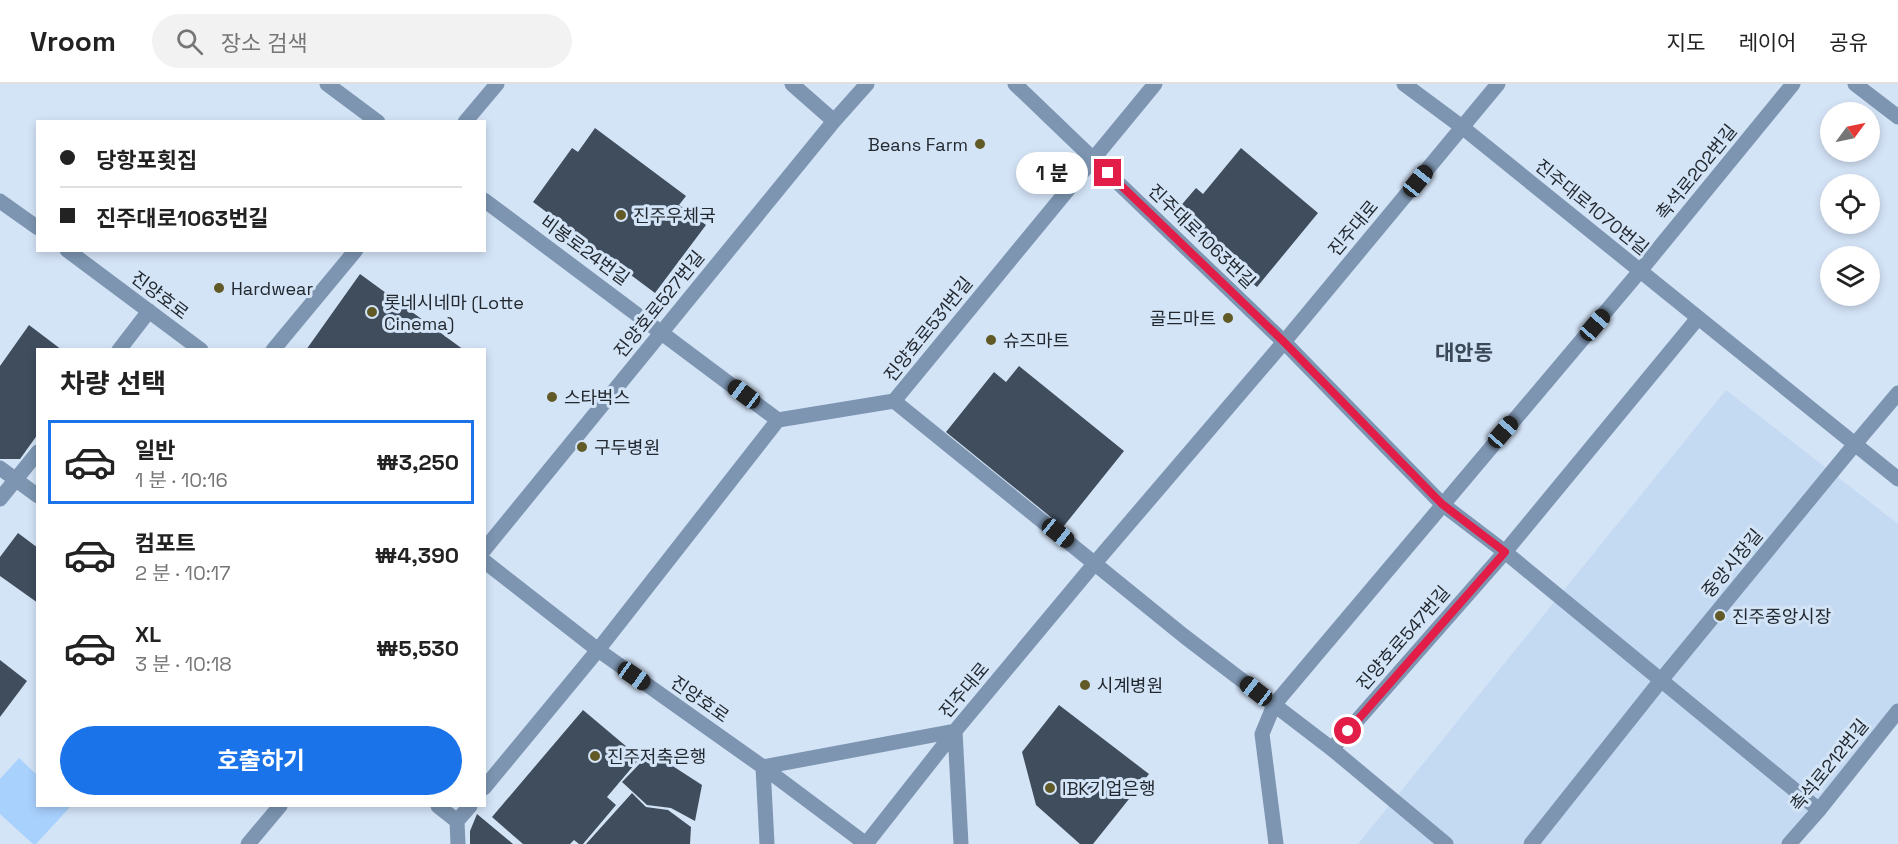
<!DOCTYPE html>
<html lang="ko">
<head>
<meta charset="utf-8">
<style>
  :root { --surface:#fff; --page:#f2f2f2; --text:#222; --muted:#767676; --line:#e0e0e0; --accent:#1a73e8 }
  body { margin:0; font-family:"Space Grotesk","Noto Sans KR",sans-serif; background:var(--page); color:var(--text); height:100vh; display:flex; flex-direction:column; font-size:22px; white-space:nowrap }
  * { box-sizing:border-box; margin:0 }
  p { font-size:20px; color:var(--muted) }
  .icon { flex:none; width:33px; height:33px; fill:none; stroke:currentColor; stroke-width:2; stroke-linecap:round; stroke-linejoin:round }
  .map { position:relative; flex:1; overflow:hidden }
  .details { position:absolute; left:36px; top:264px; width:450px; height:459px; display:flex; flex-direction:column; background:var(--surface); border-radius:0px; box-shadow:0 3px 9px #0003 }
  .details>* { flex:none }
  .banner { position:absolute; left:36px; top:36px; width:450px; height:132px; border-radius:0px; box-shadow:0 3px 9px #0003; display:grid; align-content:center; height:132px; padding:0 24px; background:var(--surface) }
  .needle { width:39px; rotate:57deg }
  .buttons { position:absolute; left:1820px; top:18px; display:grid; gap:12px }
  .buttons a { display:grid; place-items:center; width:60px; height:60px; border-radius:50%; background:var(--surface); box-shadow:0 3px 9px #0003; font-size:30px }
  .end { position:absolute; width:27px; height:27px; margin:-14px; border:8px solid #e11d48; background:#fff; box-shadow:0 0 0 3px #fff }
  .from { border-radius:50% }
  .bubble { position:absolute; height:42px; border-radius:21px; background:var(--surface); box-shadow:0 3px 9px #0003; font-size:20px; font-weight:700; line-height:42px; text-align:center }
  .car { position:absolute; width:18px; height:36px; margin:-18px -9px; border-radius:8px; box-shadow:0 0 4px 2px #0007; background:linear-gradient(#222 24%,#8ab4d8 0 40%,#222 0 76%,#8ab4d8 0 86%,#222 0) }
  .banner b { display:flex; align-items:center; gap:21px; height:57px; font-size:22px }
  .banner b+b { border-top:2px solid var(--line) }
  .banner i { width:15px; height:15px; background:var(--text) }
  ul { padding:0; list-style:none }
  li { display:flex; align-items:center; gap:18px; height:84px; margin:0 12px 9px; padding:0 12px; border:3px solid transparent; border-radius:0px }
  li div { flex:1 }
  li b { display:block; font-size:22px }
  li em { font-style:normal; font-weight:700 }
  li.current { border-color:var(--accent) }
  li>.icon { width:54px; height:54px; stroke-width:1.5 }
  h2 { padding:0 24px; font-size:27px; line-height:72px }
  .button { display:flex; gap:12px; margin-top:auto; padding:12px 24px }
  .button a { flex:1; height:69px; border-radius:36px; background:var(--accent); color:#fff; font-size:24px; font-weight:700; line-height:69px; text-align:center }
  header { display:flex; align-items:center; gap:36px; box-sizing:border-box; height:84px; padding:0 30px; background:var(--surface); border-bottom:2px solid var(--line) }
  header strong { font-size:28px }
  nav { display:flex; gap:33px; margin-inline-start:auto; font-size:21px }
  .search { width:420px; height:54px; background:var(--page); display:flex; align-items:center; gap:15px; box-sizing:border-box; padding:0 21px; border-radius:33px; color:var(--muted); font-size:22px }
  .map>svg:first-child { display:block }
</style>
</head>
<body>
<header>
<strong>Vroom</strong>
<div class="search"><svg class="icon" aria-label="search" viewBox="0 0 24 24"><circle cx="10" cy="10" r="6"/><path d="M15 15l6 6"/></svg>장소 검색</div>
<nav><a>지도</a><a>레이어</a><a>공유</a></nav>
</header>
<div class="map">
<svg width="1898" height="760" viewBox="0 0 1898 760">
  <rect width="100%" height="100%" fill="#d4e4f7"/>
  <path fill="#c4d9f2" d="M 1726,306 L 1898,440 L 1898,624 L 1787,760 L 1358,760 Z"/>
  <path fill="#a9d1fe" d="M 19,674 L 37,691 L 38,722 L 71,722 L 36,760 L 33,760 L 0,730 L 0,695 Z"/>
  <path fill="#3f4d5d" d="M 595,44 L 686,112 L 679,121 L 706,141 L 655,209 L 533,118 L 572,64 L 578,68 Z
    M 1241,64 L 1318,129 L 1257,203 L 1172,132 L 1196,104 L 1203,110 Z
    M 360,190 L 464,266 L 306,266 Z
    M 29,241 L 62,266 L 38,266 L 38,350 L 20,375 L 0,375 L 0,282 Z
    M 1019,282 L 1124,367 L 1063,443 L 946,348 L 994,288 L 1006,298 Z
    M 18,449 L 38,464 L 38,519 L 0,492 L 0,473 Z
    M 0,576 L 27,597 L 0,633 Z
    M 1059,621 L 1149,690 L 1093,760 L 1080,760 L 1036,721 L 1022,668 Z
    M 583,626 L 640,674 L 607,713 L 616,721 L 583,760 L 579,760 L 574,756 L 570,760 L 523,760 L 492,733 Z
    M 651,668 L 702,701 L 695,737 L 671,724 L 647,721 L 622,698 Z
    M 632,709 L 646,723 L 668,726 L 691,743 L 690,760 L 586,760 Z
    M 477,730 L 513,760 L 470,760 L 470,747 Z"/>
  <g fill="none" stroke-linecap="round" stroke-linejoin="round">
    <path stroke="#7d95b1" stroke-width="15" d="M 1505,468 L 1819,726
      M 1332,665 L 1446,760
      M 1531,760 L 1662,595 L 1855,360"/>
    <path stroke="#7d95b1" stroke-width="15" d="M 327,0 L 378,38
      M 792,0 L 834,37
      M 1015,0 L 1284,258 L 1442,420 L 1505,468
      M 1404,0 L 1462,43
      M 465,38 L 497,0
      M 484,116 L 778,336
      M 119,266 L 149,227
      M 273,266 L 356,166
      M 894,317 L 1184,552 L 1332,665 L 1505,468 L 1698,234
      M 1855,360 L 1898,309
      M 0,384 L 38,412
      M 0,415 L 38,368
      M 484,466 L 834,37 L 867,0
      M 484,704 L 598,566 L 778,336 L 894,317 L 1155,0
      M 438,722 L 457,737
      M 248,760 L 280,722
      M 458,760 L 457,737 L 470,722
      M 1276,760 L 1262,650 L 1274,621 L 1640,187 L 1793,0
      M 1789,760 L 1819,726 L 1898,627"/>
    <path stroke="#7d95b1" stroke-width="15" d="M 1855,0 L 1898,33
      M 1462,43 L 1898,395
      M 0,117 L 38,144
      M 67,166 L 201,266
      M 484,477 L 598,566 L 763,683 L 866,760
      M 767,760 L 763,683 L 955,647 L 961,760
      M 866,760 L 955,647 L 1095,479 L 1284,258 L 1498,0"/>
  </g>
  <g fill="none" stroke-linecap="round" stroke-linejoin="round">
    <path stroke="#e11d48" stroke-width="8" d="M 1108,89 L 1284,258 L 1442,420 L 1505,468 L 1348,647"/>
  </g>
  <g fill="#615a27" stroke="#d4e4f7" stroke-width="2">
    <circle cx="980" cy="60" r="6"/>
    <circle cx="621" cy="131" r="6"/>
    <circle cx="219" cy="204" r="6"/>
    <circle cx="372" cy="228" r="6"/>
    <circle cx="1228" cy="234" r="6"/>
    <circle cx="991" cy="256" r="6"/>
    <circle cx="552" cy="313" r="6"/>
    <circle cx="582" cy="363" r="6"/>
    <circle cx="1720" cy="532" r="6"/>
    <circle cx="1085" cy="601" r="6"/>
    <circle cx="595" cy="672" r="6"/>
    <circle cx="1050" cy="704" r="6"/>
  </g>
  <g text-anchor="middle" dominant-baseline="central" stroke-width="6" stroke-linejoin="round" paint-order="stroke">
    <g font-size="18" fill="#22282f" stroke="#d4e4f7" text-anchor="start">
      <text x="968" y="60" text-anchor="end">Beans Farm</text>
      <text x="633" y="131">진주우체국</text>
      <text x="231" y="204">Hardwear</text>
      <text x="384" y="218">롯네시네마 (Lotte<tspan x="384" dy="21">Cinema)</tspan></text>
      <text x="1216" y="234" text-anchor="end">골드마트</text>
      <text x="1003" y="256">슈즈마트</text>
      <text x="564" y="313">스타벅스</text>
      <text x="594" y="363">구두병원</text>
      <text x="1732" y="532">진주중앙시장</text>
      <text x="1097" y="601">시계병원</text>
      <text x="607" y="672">진주저축은행</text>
      <text x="1062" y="704">IBK기업은행</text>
    </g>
    <g font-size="18" fill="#22282f" stroke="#d4e4f7">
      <text transform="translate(1696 88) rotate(-51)">촉석로202번길</text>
      <text transform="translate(1592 123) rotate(39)">진주대로1070번길</text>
      <text transform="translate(1353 144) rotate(-50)">진주대로</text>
      <text transform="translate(1202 152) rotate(44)">진주대로1063번길</text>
      <text transform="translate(585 166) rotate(36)">비봉로24번길</text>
      <text transform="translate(160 211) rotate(37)">진양호로</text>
      <text transform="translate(659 220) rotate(-51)">진양호로527번길</text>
      <text transform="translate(928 245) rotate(-51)">진양호로531번길</text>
      <text transform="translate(1732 479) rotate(-50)">중앙시장길</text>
      <text transform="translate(1403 554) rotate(-49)">진양호로547번길</text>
      <text transform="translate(964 606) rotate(-50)">진주대로</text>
      <text transform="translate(700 615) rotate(35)">진양호로</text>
      <text transform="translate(1829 681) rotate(-51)">촉석로212번길</text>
    </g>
    <g font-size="21" font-weight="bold" fill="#3c4959" stroke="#d4e4f7">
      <text x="1464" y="268">대안동</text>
    </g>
  </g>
</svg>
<div class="buttons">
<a><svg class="needle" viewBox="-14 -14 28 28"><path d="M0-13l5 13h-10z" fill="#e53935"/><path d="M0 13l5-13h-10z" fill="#767676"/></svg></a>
<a><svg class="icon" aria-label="locate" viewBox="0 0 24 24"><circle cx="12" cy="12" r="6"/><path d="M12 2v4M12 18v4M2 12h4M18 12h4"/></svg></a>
<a><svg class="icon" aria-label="layers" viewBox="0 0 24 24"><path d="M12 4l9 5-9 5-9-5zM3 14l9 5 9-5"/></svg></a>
</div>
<i class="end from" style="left:1348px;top:647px"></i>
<i class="end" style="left:1108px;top:89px"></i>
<div class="bubble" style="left:1016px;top:68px;width:72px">1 분</div>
<i class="car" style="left:1418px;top:97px;rotate:39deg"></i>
<i class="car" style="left:1595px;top:241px;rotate:41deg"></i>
<i class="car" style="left:744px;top:310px;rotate:307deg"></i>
<i class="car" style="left:1503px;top:348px;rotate:41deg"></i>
<i class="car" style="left:1058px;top:449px;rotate:129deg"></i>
<i class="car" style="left:634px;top:592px;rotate:125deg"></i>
<i class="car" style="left:1256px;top:607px;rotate:308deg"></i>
<div class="banner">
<b><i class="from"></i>당항포횟집</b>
<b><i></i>진주대로1063번길</b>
</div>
<section class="details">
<h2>차량 선택</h2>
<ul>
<li class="current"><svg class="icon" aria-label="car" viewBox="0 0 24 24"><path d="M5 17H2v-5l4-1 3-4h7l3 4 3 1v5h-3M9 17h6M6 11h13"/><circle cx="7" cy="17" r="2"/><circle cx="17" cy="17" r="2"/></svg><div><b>일반</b><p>1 분 · 10:16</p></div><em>₩3,250</em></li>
<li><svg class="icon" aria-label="car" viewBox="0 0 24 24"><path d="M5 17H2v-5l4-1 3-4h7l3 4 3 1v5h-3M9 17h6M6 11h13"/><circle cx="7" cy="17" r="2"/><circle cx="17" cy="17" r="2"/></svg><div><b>컴포트</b><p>2 분 · 10:17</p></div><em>₩4,390</em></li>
<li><svg class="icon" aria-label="car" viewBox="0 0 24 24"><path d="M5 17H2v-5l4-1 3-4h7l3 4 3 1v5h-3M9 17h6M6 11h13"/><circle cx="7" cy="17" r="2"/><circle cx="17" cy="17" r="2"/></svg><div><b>XL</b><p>3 분 · 10:18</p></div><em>₩5,530</em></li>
</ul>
<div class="button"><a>호출하기</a></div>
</section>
</div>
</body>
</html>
